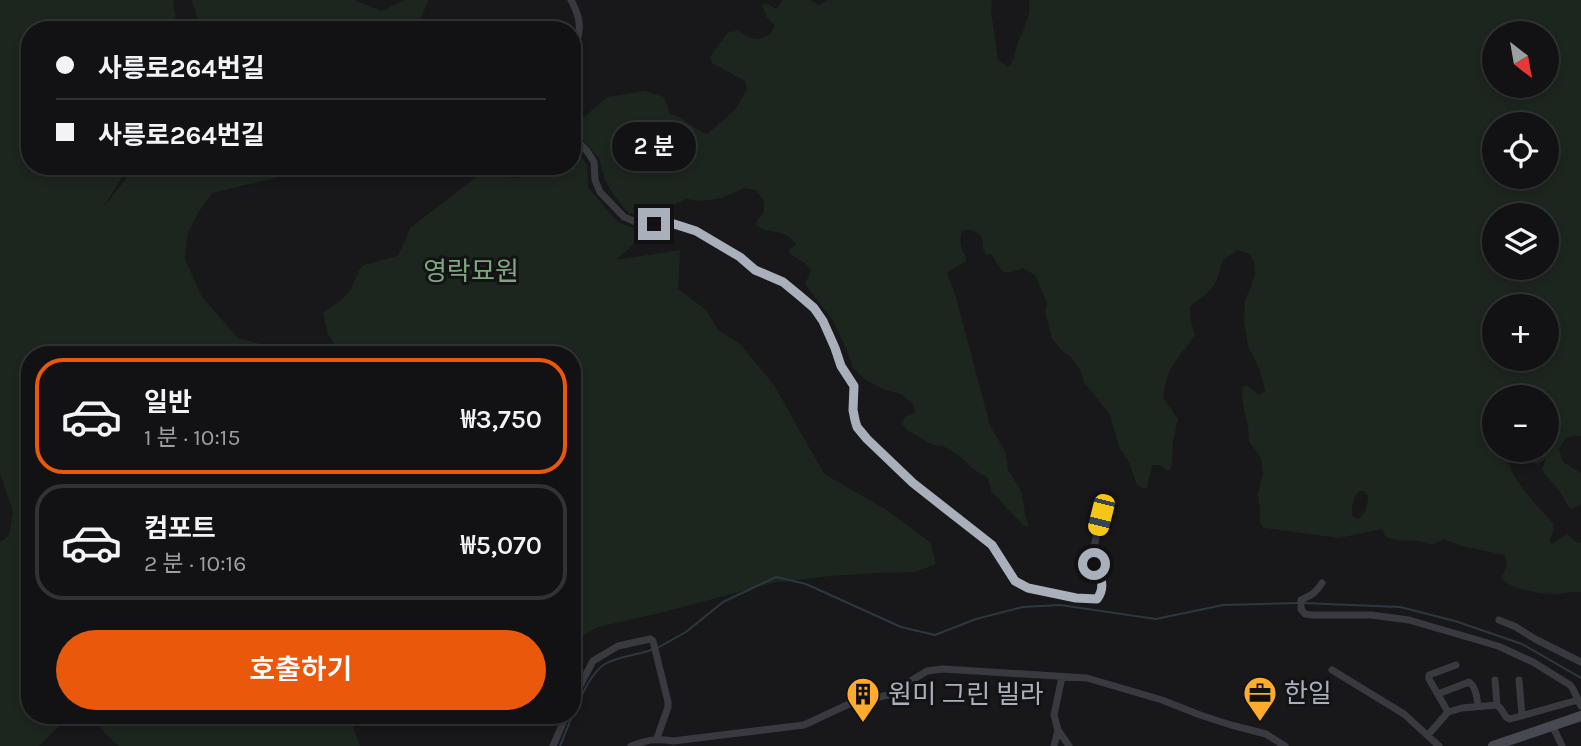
<!DOCTYPE html>
<html lang="ko">
<head>
<meta charset="utf-8">
<style>
  :root { --surface:#121214; --page:#1b1b1d; --text:#f1f3f6; --muted:#9c9ea0; --line:#313234; --accent:#ea580c }
  body { margin:0; font-family:Karla,"Noto Sans KR",sans-serif; background:var(--page); color:var(--text); height:100vh; display:flex; flex-direction:column; font-size:26px; white-space:nowrap }
  * { box-sizing:border-box; margin:0 }
  p { font-size:23px; color:var(--muted) }
  .icon { flex:none; width:38px; height:38px; fill:none; stroke:currentColor; stroke-width:2; stroke-linecap:round; stroke-linejoin:round }
  .map { position:relative; flex:1; overflow:hidden }
  .panel { position:absolute; left:21px; top:346px; width:560px; height:378px; display:flex; flex-direction:column; background:var(--surface); border-radius:28px; box-shadow:0 4px 10px #0003,0 0 0 2px var(--line) }
  .panel>* { flex:none }
  .hud { position:absolute; left:21px; top:21px; width:560px; height:154px; border-radius:28px; box-shadow:0 4px 10px #0003,0 0 0 2px var(--line); display:grid; align-content:center; height:154px; padding:0 35px; background:var(--surface) }
  .needle { width:46px; rotate:149deg }
  .fabs { position:absolute; left:1482px; top:21px; display:grid; gap:14px }
  .fabs a { display:grid; place-items:center; width:77px; height:77px; border-radius:50%; background:var(--surface); box-shadow:0 4px 10px #0003,0 0 0 2px var(--line); font-size:35px }
  .end { position:absolute; width:32px; height:32px; margin:-16px; border:9px solid #a9b0bb; background:#111; box-shadow:0 0 0 4px #111 }
  .from { border-radius:50% }
  .bubble { position:absolute; height:49px; border-radius:24px; background:var(--surface); box-shadow:0 4px 10px #0003,0 0 0 2px var(--line); font-size:23px; font-weight:600; line-height:49px; text-align:center }
  .car { position:absolute; width:21px; height:42px; margin:-21px -10px; border-radius:9px; box-shadow:0 0 5px 2px #0007; background:linear-gradient(#f5c518 24%,#345 0 40%,#f5c518 0 76%,#345 0 86%,#f5c518 0) }
  .hud b { display:flex; align-items:center; gap:24px; height:66px; font-size:26px }
  .hud b+b { border-top:2px solid var(--line) }
  .hud i { width:18px; height:18px; background:var(--text) }
  ul { padding:12px 0 0; list-style:none }
  li { display:flex; align-items:center; gap:21px; height:116px; margin:0 14px 10px; padding:0 21px; border:4px solid var(--line); border-radius:28px }
  li div { flex:1 }
  li b { display:block; font-size:26px }
  li em { font-style:normal; font-weight:600 }
  li.current { border-color:var(--accent) }
  li>.icon { width:63px; height:63px; stroke-width:1.5 }
  .primary-button { display:flex; gap:14px; margin-top:auto; padding:14px 35px }
  .primary-button a { flex:1; height:80px; border-radius:42px; background:var(--accent); color:#fff; font-size:28px; font-weight:600; line-height:80px; text-align:center }
  .map>svg:first-child { display:block }
</style>
</head>
<body>
<div class="map">
<svg width="1581" height="746" viewBox="0 0 1581 746">
  <rect width="100%" height="100%" fill="#18181a"/>
  <path fill="#1d261e" fill-rule="evenodd" d="M 0,0 L 173,0 L 177,30 L 30,30 L 30,166 L 129,166 L 102,209 L 136,166 L 319,166 L 317,168 L 212,193 L 196,216 L 187,235 L 185,260 L 202,297 L 238,338 L 264,345 L 274,355 L 30,355 L 30,716 L 69,716 L 39,746 L 0,746 L 0,542 L 9,536 L 13,511 L 0,474 Z
    M 191,0 L 355,0 L 381,11 L 406,0 L 429,0 L 415,30 L 194,30 L 198,18 Z
    M 783,0 L 810,0 L 819,5 L 825,2 L 826,0 L 992,0 L 991,11 L 998,60 L 1008,67 C 1015,60 1014,54 1017,45 C 1022,30 1032,17 1029,0 L 1581,0 L 1581,436 C 1567,436 1566,436 1559,449 L 1563,462 L 1581,473 L 1581,504 L 1571,509 C 1565,503 1563,495 1557,488 C 1552,481 1546,478 1542,469 L 1546,459 L 1537,464 L 1531,462 L 1528,456 L 1521,450 L 1514,451 L 1507,459 C 1515,484 1536,505 1554,524 L 1553,532 L 1549,541 L 1552,544 L 1567,534 L 1575,541 L 1581,543 L 1581,592 C 1571,591 1563,594 1553,594 C 1538,594 1511,589 1501,578 L 1507,566 L 1505,555 L 1462,546 L 1443,539 L 1432,545 C 1417,537 1401,544 1386,537 L 1382,529 L 1339,538 L 1264,528 L 1260,523 L 1260,511 L 1258,494 L 1263,474 L 1261,458 L 1249,441 C 1250,422 1239,403 1243,386 L 1248,386 L 1259,395 L 1265,391 L 1260,370 L 1248,346 L 1244,322 L 1245,301 L 1255,275 L 1254,262 L 1248,253 L 1238,250 L 1223,260 C 1219,272 1218,283 1208,292 C 1202,298 1195,301 1190,307 L 1190,319 L 1195,334 C 1189,345 1180,353 1174,364 C 1167,374 1165,386 1163,398 L 1178,419 L 1173,441 L 1172,464 L 1170,470 L 1166,470 L 1160,465 L 1153,465 C 1149,473 1149,481 1146,489 L 1137,485 L 1129,462 L 1120,449 L 1110,415 L 1084,382 L 1080,370 L 1071,357 L 1061,350 L 1052,338 L 1045,312 L 1047,303 L 1036,276 L 1023,268 L 1012,272 L 1003,272 L 991,254 L 986,255 L 983,249 L 982,237 C 975,230 971,229 962,231 C 959,239 960,250 966,256 L 966,261 L 947,273 L 956,297 L 990,426 L 1005,451 L 1008,470 L 1021,490 L 1026,519 L 1029,527 L 1023,525 L 991,491 L 988,478 L 973,469 L 961,457 L 943,446 L 933,445 L 907,430 L 901,423 L 906,416 L 915,413 L 914,405 L 901,394 L 883,389 L 866,380 L 853,368 L 845,346 L 834,322 L 805,284 L 811,270 L 806,264 L 790,254 L 789,250 L 796,245 C 788,229 769,234 756,226 L 758,219 L 764,213 L 764,201 L 756,190 L 744,188 L 722,198 L 702,201 L 686,199 L 675,204 L 669,213 L 663,216 L 645,217 L 628,213 L 613,194 L 605,180 L 599,158 L 572,128 L 607,97 L 644,91 L 664,97 L 670,114 C 684,117 693,129 707,134 L 735,110 L 747,90 L 745,81 L 712,63 L 710,57 L 728,32 L 738,31 L 748,37 L 758,39 L 770,35 L 775,26 L 767,18 L 762,5 L 768,4 L 776,9 ZM 1494,33 L 1547,33 L 1547,86 L 1494,86 ZM 1494,124 L 1547,124 L 1547,177 L 1494,177 ZM 1494,215 L 1547,215 L 1547,268 L 1494,268 ZM 1494,306 L 1547,306 L 1547,359 L 1494,359 ZM 1494,397 L 1547,397 L 1547,450 L 1494,450 ZM 1359,491 L 1364,491 L 1368,496 C 1368,505 1366,514 1358,519 L 1352,516 C 1352,506 1352,499 1359,491 Z
    M 572,145 L 587,165 L 588,188 L 618,222 L 646,233 L 616,260 L 680,250 L 678,289 L 706,310 L 718,330 L 740,344 L 774,385 L 824,474 L 885,509 L 930,542 L 936,564 L 915,572 L 876,573 L 830,576 L 772,583 L 664,612 L 598,627 L 572,641 L 572,355 L 341,355 L 328,334 L 323,313 L 340,301 L 351,290 L 359,270 L 364,265 L 398,256 L 407,237 L 410,228 L 479,175 L 518,178 L 533,166 L 572,166 Z
    M 91,716 L 353,716 L 353,727 L 360,746 L 119,746 L 106,734 Z"/>
  <g fill="none" stroke-linecap="round" stroke-linejoin="round">
    <path stroke="#2c3840" stroke-width="2" d="M 1303,603 L 1400,607 L 1455,621 L 1522,644 L 1581,678
      M 659,647 L 686,632 L 723,602 L 776,577 L 806,584 L 901,627 L 935,635 L 976,619 L 1023,607 L 1060,605 L 1156,619 L 1223,605 L 1298,603
      M 560,746 C 569,725 586,675 605,664 C 619,656 639,655 654,649"/>
    <path stroke="#383a40" stroke-width="7" d="M 571,0 C 584,23 580,34 572,58
      M 572,135 L 587,151 L 594,162 L 595,180 L 600,192 L 624,217 L 636,222 L 671,223 L 696,231 L 740,257 L 755,270 L 783,282 L 814,308 L 823,322 L 835,348 L 841,366 L 854,386 L 853,410 L 857,427 L 867,439 L 913,483 L 945,510 L 992,545 L 1015,581 L 1028,588 L 1076,598 L 1097,599 L 1101,593 L 1102,582 L 1092,556 L 1101,515 L 1101,498
      M 1322,583 C 1316,593 1311,595 1301,600 L 1301,609 L 1305,614 L 1312,615 L 1371,615 L 1409,620 L 1498,646 L 1533,662 L 1570,685 L 1573,689 L 1581,706
      M 1499,620 L 1516,627 L 1535,639 L 1581,662
      M 1332,670 L 1404,714 L 1439,746
      M 1062,677 L 1054,715 L 1058,730 L 1069,746
      M 1495,680 L 1497,705
      M 1519,680 L 1522,716
      M 1438,694 L 1469,682 C 1476,687 1477,698 1478,706
      M 572,701 L 593,661 L 618,646 L 650,639 L 653,641 L 668,702 L 668,707 L 657,738
      M 1448,712 L 1429,679 L 1429,675 L 1456,665
      M 1552,725 L 1562,746
      M 1428,735 L 1448,712 L 1462,708 L 1497,705 L 1501,709 L 1506,717 L 1510,719 L 1578,700
      M 553,746 L 566,716
      M 631,746 C 648,740 655,738 673,741 L 804,725 L 849,704 L 888,695 L 927,671 L 943,669 L 1087,678 L 1162,700 L 1200,715 L 1231,725 L 1266,734 L 1285,746
      M 1054,746 L 1058,730"/>
    <path stroke="#464950" stroke-width="10" d="M 1493,746 L 1581,716"/>
  </g>
  <g fill="none" stroke-linecap="round" stroke-linejoin="round">
    <path stroke="#a9b0bb" stroke-width="9" d="M 654,224 L 671,223 L 696,231 L 740,257 L 755,270 L 783,282 L 800,296 L 814,308 L 823,321 L 835,348 L 841,366 L 854,386 L 853,410 L 855,420 L 857,427 L 867,439 L 913,483 L 992,545 L 1015,581 L 1028,588 L 1076,598 L 1097,599 C 1106,587 1101,576 1094,564"/>
  </g>
  <defs>
    <symbol id="office-pin" viewBox="-11 -11 22 30"><path d="M0 17L-7.5 6A9.5 9.5 0 1 1 7.5 6Z" fill="#ffab2b" stroke="#131315"/><path d="M-6-3h4V-5.5h4V-3h4V5H-6ZM-1-4.5V-3h2v-1.5ZM-6 0V1H6V0Z" fill="#111"/></symbol>
    <symbol id="building-pin" viewBox="-11 -11 22 30"><path d="M0 17L-7.5 6A9.5 9.5 0 1 1 7.5 6Z" fill="#ffab2b" stroke="#131315"/><path d="M-4-6H4V6H1V3H-1V6H-4ZM-2.5-4.3h1.7v1.8h-1.7ZM.8-4.3h1.7v1.8H.8ZM-2.5-1h1.7V.8h-1.7ZM.8-1h1.7V.8H.8Z" fill="#111"/></symbol>
  </defs>
  <g fill-rule="evenodd">
    <use href="#office-pin" x="1241" y="674" width="38" height="52"/>
    <use href="#building-pin" x="844" y="675" width="38" height="52"/>
  </g>
  <g text-anchor="middle" dominant-baseline="central" stroke-width="6" stroke-linejoin="round" paint-order="stroke">
    <g font-size="26" fill="#7fa77f" stroke="#131315">
      <text x="471" y="271">영락묘원</text>
    </g>
    <g font-size="26" fill="#a9b0bb" stroke="#131315" text-anchor="start">
      <text x="1284" y="693">한일</text>
      <text x="888" y="694">원미 그린 빌라</text>
    </g>
  </g>
</svg>
<div class="fabs">
<a><svg class="needle" viewBox="-14 -14 28 28"><path d="M0-13l5 13h-10z" fill="#e53935"/><path d="M0 13l5-13h-10z" fill="#9c9ea0"/></svg></a>
<a><svg class="icon" aria-label="locate" viewBox="0 0 24 24"><circle cx="12" cy="12" r="6"/><path d="M12 2v4M12 18v4M2 12h4M18 12h4"/></svg></a>
<a><svg class="icon" aria-label="layers" viewBox="0 0 24 24"><path d="M12 4l9 5-9 5-9-5zM3 14l9 5 9-5"/></svg></a>
<a>+</a>
<a>−</a>
</div>
<i class="end from" style="left:1094px;top:564px"></i>
<i class="end" style="left:654px;top:224px"></i>
<div class="bubble" style="left:612px;top:122px;width:84px">2 분</div>
<i class="car" style="left:1101px;top:515px;rotate:194deg"></i>
<div class="hud">
<b><i class="from"></i>사릉로264번길</b>
<b><i></i>사릉로264번길</b>
</div>
<section class="panel">
<ul>
<li class="current"><svg class="icon" aria-label="car" viewBox="0 0 24 24"><path d="M5 17H2v-5l4-1 3-4h7l3 4 3 1v5h-3M9 17h6M6 11h13"/><circle cx="7" cy="17" r="2"/><circle cx="17" cy="17" r="2"/></svg><div><b>일반</b><p>1 분 · 10:15</p></div><em>₩3,750</em></li>
<li><svg class="icon" aria-label="car" viewBox="0 0 24 24"><path d="M5 17H2v-5l4-1 3-4h7l3 4 3 1v5h-3M9 17h6M6 11h13"/><circle cx="7" cy="17" r="2"/><circle cx="17" cy="17" r="2"/></svg><div><b>컴포트</b><p>2 분 · 10:16</p></div><em>₩5,070</em></li>
</ul>
<div class="primary-button"><a>호출하기</a></div>
</section>
</div>
</body>
</html>
